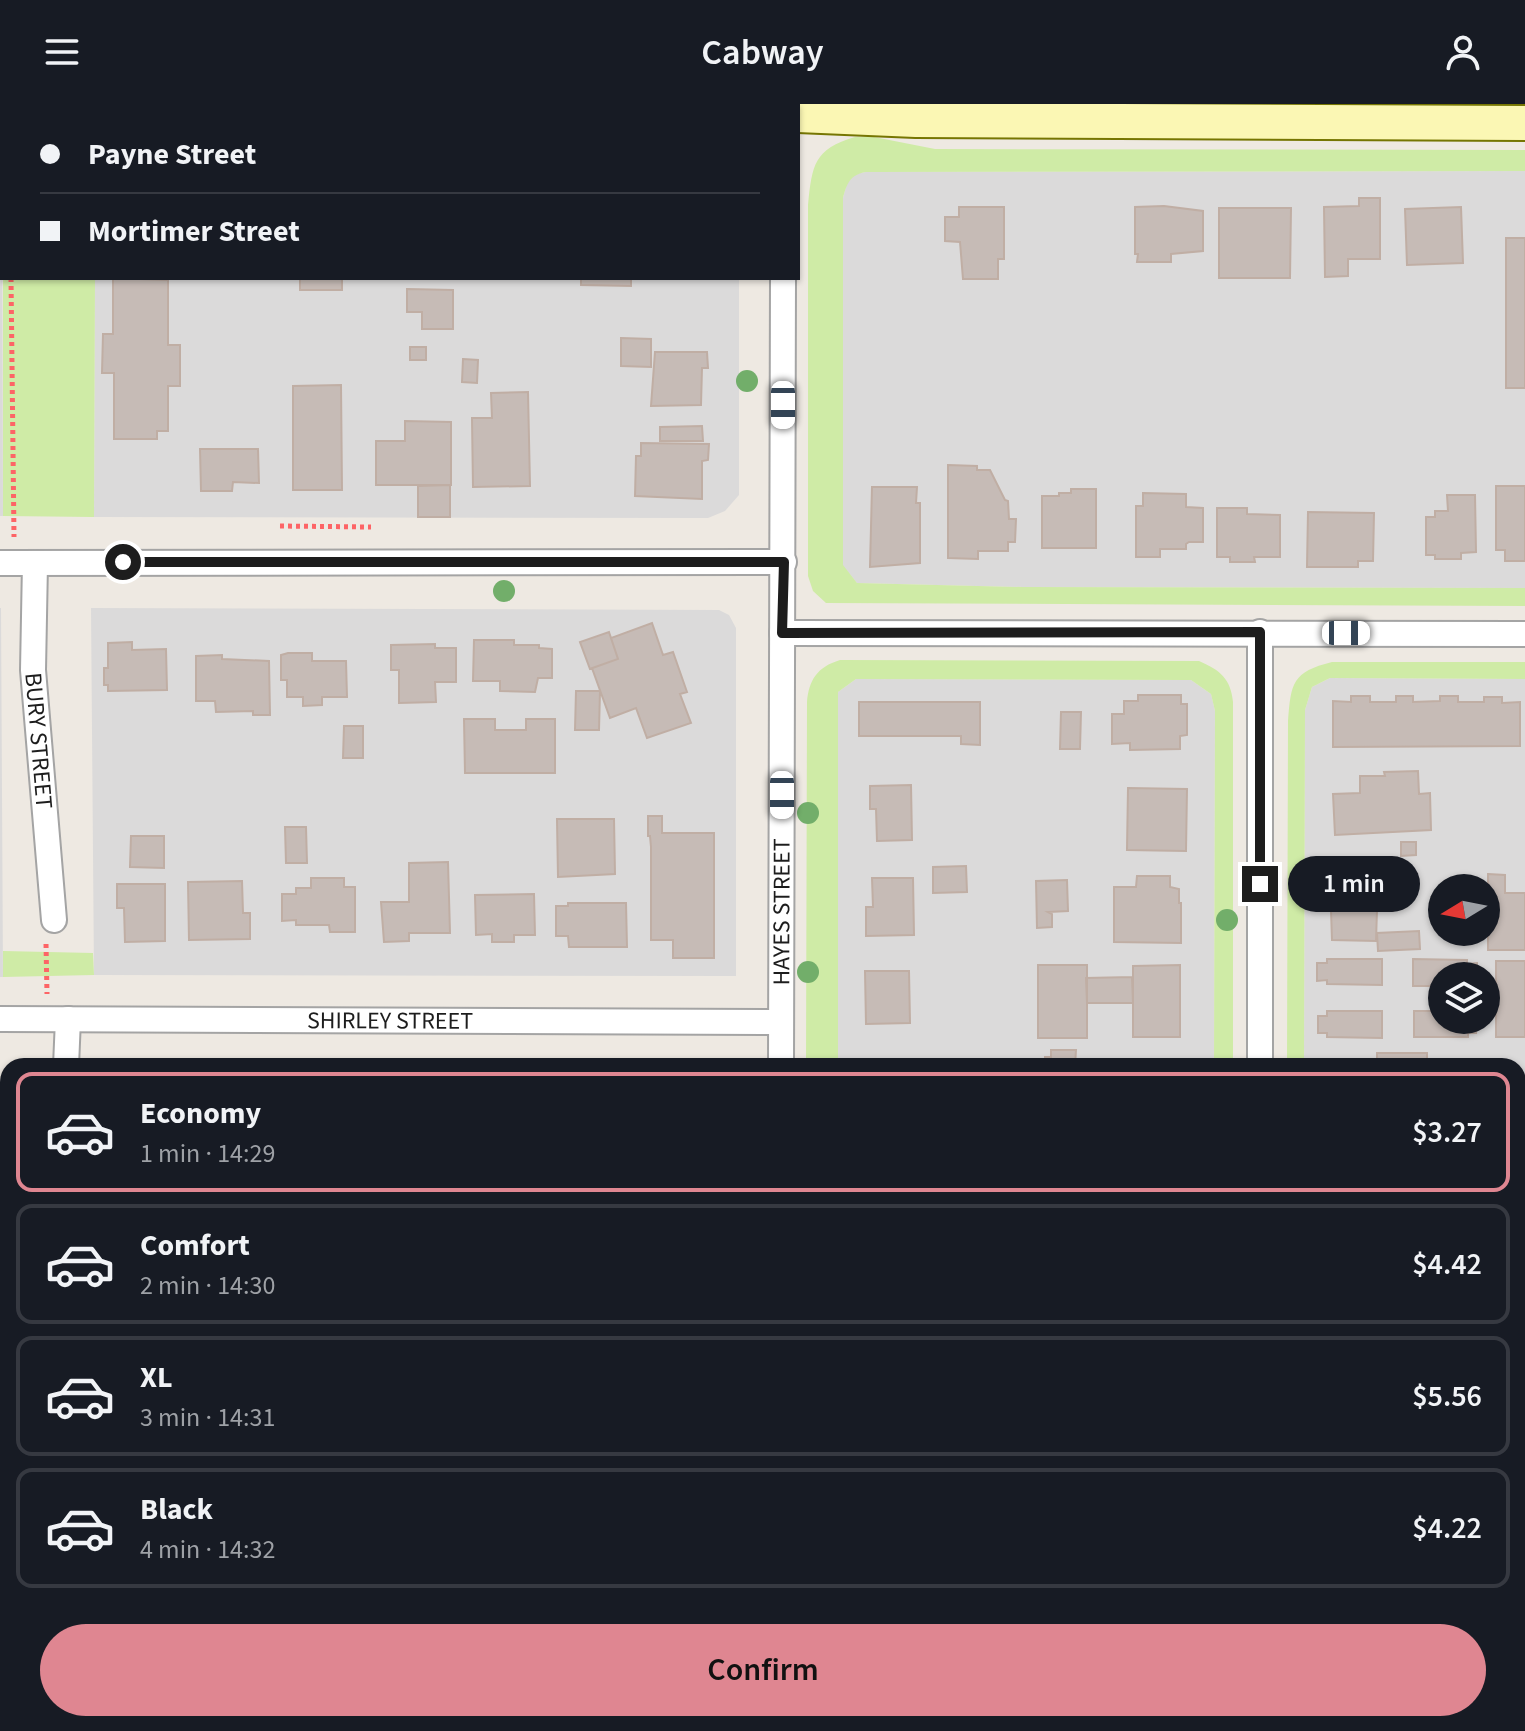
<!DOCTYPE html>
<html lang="en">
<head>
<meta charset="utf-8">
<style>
  :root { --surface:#171b24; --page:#242831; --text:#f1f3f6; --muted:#9ea1a6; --line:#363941; --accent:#df8691 }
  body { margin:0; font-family:"Source Sans 3",sans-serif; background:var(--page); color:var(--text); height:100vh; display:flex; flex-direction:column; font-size:30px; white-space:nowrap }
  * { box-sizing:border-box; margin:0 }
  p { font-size:26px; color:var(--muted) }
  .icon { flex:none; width:44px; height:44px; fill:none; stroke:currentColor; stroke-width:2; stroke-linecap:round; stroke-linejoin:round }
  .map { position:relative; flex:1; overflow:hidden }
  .sheet { position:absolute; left:0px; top:954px; width:1526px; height:674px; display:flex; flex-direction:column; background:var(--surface); border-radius:24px 24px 0 0; box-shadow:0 2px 6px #0004 }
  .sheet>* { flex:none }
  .guide { position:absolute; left:0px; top:0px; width:800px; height:176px; box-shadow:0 2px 6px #0004; display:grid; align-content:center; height:176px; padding:0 40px; background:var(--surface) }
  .needle { width:52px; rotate:260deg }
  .tools { position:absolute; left:1428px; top:770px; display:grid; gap:16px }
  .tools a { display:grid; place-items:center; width:72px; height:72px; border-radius:50%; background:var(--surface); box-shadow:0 2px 6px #0004; font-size:40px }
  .end { position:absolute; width:36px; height:36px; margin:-18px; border:10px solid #1d1d1d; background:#fff; box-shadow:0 0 0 4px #fff }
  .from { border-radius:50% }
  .bubble { position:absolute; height:56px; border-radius:28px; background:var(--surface); box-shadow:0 2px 6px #0004; font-size:26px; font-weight:600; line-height:56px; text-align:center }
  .car { position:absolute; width:24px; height:48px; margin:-24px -12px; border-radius:10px; box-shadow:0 0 6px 2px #0007; background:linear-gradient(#fff 24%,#345 0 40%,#fff 0 76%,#345 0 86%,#fff 0) }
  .guide b { display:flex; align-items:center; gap:28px; height:76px; font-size:30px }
  .guide b+b { border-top:2px solid var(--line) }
  .guide i { width:20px; height:20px; background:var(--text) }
  ul { padding:14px 0 0; list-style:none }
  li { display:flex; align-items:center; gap:24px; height:120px; margin:0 16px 12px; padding:0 24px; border:4px solid var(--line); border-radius:16px }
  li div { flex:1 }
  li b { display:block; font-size:30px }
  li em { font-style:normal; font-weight:600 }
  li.active { border-color:var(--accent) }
  li>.icon { width:72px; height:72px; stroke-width:1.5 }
  .cta { display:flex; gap:16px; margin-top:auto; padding:16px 40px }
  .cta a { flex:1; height:92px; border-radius:48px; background:var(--accent); color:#111; font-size:32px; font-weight:600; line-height:92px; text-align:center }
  header { display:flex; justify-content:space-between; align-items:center; height:104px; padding:0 40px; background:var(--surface); font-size:36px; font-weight:600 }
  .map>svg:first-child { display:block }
</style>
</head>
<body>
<header><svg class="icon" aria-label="menu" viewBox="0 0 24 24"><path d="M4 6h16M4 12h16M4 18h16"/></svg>Cabway<svg class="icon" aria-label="person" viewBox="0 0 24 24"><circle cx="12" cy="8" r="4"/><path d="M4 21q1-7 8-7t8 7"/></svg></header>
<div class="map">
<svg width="1525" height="1627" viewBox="0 0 1525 1627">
  <rect width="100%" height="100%" fill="#eee9e2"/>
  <path fill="#dbdada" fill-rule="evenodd" d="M 0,49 L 2,49 L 3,412 L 0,412 Z
    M 1525,67 L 1525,484 L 1023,483 L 857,479 L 843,462 L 843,94 L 847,79 L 855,70 L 866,68 Z
    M 95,174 L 739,174 L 739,391 L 725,407 L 708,414 L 94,413 Z
    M 0,504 L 1,504 L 3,873 L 0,873 Z
    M 91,504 L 719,506 L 729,511 L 736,524 L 736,872 L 94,871 Z
    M 1330,574 L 1525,575 L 1525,1508 L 1518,1511 L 1518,962 L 1304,962 L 1305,606 L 1312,583 ZM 1442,784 L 1486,784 L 1486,828 L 1442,828 ZM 1442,872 L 1486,872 L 1486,916 L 1442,916 Z
    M 856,575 L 1191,576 L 1211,590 L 1215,607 L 1214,962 L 838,962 L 838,588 Z
    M 91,960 L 185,960 L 705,962 L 91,962 Z
    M 458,1620 L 734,1620 L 734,1627 L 458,1627 Z
    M 832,1620 L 1213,1620 L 1213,1627 L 832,1627 Z"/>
  <path fill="#cfeba6" d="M 855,33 L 874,33 L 935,45 L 1525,46 L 1525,67 L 866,68 C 850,71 847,79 843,94 L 843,461 L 857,479 L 1023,483 L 1525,484 L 1525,502 L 826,499 L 813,487 L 808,472 L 808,101 C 812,61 814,45 855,33 Z
    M 3,174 L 95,174 L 94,413 L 3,412 Z
    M 840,556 L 1199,557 C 1220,566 1231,575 1233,598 L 1233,962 L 1214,962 L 1215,607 L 1211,590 L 1191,576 L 856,575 L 838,588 L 838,962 L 806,962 L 807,598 C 809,576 817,563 840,556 Z
    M 1332,558 L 1525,558 L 1525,575 L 1330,574 L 1312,583 L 1305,606 L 1304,962 L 1287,962 L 1288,617 C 1291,579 1292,568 1332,558 Z
    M 3,847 L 93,849 L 94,871 L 3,873 Z"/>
  <path fill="#bffbbd" d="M 90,1620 L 458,1620 L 458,1627 L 90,1627 Z"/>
  <path fill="#c6bbb6" stroke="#c0aea4" stroke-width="2" d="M 1359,94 L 1380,94 L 1380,155 L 1348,155 L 1348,172 L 1325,173 L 1324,103 L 1359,102 Z
    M 1164,102 L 1203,107 L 1203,147 L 1171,150 L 1171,158 L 1137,158 L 1138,150 L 1135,150 L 1135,103 Z
    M 959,103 L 1004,103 L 1004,155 L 998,155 L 998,175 L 963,175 L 960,138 L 945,137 L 945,113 L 959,113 Z
    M 1461,103 L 1463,159 L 1407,161 L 1405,105 Z
    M 1219,104 L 1291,104 L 1290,174 L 1219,174 Z
    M 1506,134 L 1525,134 L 1525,284 L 1506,284 Z
    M 113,174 L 168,176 L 168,241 L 180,241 L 180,282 L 168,282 L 168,327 L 157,327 L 157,335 L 114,335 L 114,269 L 102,269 L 103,230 L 113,230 Z
    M 300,174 L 342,174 L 342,186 L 300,186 Z
    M 581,174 L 631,174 L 631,182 L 581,181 Z
    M 407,185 L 453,186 L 453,225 L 422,225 L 422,208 L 407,208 Z
    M 621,234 L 651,235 L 651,263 L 621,262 Z
    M 410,243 L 426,243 L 426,256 L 410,256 Z
    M 655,248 L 707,248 L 708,264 L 702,264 L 701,301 L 651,302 Z
    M 463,255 L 478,256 L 477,279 L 462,278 Z
    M 341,281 L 342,386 L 293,386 L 293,282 Z
    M 528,288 L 530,382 L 473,383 L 472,314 L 492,314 L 491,289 Z
    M 405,317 L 451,318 L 451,381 L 376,381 L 376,337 L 405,337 Z
    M 702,322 L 703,337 L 660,337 L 660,323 Z
    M 641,339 L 709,340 L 708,356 L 702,357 L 702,395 L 635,392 L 636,352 L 641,352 Z
    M 200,345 L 258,345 L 259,379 L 233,378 L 232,387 L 201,387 Z
    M 948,361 L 977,362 L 977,366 L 990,366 L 1005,396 L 1008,397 L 1009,415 L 1016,415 L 1015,438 L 1008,438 L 1008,447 L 978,447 L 978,455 L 948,454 Z
    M 450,381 L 450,413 L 418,413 L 418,382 Z
    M 1496,382 L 1525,382 L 1525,457 L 1505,457 L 1505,446 L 1496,446 Z
    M 872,383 L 917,383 L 916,399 L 920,399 L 920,459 L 870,463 Z
    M 1071,385 L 1096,385 L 1096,444 L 1042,444 L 1042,392 L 1059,392 L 1059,389 L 1071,389 Z
    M 1143,389 L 1186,390 L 1186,403 L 1203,404 L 1203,438 L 1189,438 L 1186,440 L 1186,445 L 1160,445 L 1160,453 L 1136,453 L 1136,402 L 1143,402 Z
    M 1447,391 L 1475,391 L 1476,448 L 1461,449 L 1461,455 L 1435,455 L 1435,451 L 1426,451 L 1426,413 L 1435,413 L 1435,407 L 1448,407 Z
    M 1217,404 L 1247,404 L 1247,410 L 1280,411 L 1280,453 L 1254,453 L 1255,458 L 1230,458 L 1230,453 L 1217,453 Z
    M 1308,408 L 1374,409 L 1373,457 L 1358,457 L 1358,463 L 1307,463 Z
    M 652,519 L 663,551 L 673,548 L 687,588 L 680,590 L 691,619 L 647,634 L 636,604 L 610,614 L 592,564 L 618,555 L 611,534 Z
    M 609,528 L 618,555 L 590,565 L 580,538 Z
    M 474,536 L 514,536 L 514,541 L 539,541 L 539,544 L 552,545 L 552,574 L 538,574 L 535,588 L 500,587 L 500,577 L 473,577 Z
    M 132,538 L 132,546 L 166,545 L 167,586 L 108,587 L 108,581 L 104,581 L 104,564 L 108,564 L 108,539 Z
    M 435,540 L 435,544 L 456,544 L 456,578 L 435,578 L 436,598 L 399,599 L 399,566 L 391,566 L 391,541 Z
    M 288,549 L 312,549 L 312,557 L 346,557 L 347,593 L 322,593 L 322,601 L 303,602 L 303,593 L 287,593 L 287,576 L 281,576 L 281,551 Z
    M 222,551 L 222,555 L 269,557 L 270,611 L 253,611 L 253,607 L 216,608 L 215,597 L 196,597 L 196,552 Z
    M 576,587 L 600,587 L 599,626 L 575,626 Z
    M 1138,591 L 1181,591 L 1181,600 L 1187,600 L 1187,631 L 1180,632 L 1180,645 L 1130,646 L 1130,639 L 1112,640 L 1112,610 L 1124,610 L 1124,597 L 1138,597 Z
    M 1351,592 L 1370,592 L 1370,598 L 1396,598 L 1396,592 L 1413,592 L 1413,598 L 1440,597 L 1440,592 L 1458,592 L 1458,598 L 1484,598 L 1484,593 L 1502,593 L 1502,599 L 1520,598 L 1520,642 L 1333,643 L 1333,597 L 1351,598 Z
    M 859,598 L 980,598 L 980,641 L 961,640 L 961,632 L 859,632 Z
    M 1061,608 L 1081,608 L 1080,645 L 1060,645 Z
    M 464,615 L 495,615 L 495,626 L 526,626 L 526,615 L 555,615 L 555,669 L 465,669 Z
    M 344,622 L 363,622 L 363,654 L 343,654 Z
    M 1418,667 L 1419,690 L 1430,689 L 1431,726 L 1335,731 L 1333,690 L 1360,689 L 1360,672 L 1385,672 L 1384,668 Z
    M 911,681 L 912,736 L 877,737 L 876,705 L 870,705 L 870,682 Z
    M 1128,684 L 1187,685 L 1186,747 L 1127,746 Z
    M 648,712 L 662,712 L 662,729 L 714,729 L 714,854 L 673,854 L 673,836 L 651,836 L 651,743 L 650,732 L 648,732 Z
    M 557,715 L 614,715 L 615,770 L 558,773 Z
    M 285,723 L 306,723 L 307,759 L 286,759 Z
    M 131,732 L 164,732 L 164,764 L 130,763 Z
    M 1401,738 L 1416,738 L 1416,751 L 1401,752 Z
    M 448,758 L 450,829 L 409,829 L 409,837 L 384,838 L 381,798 L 409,798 L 409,759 Z
    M 966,762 L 967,788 L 933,789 L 933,763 Z
    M 1488,770 L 1505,771 L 1505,789 L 1525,789 L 1525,846 L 1488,846 Z
    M 1376,771 L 1376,775 L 1394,775 L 1393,807 L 1377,806 L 1376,837 L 1332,836 L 1331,806 L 1338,806 L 1337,772 Z
    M 1137,772 L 1170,772 L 1170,783 L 1179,785 L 1179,799 L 1181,799 L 1181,839 L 1114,838 L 1114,783 L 1136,783 Z
    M 311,774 L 344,774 L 344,783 L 355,783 L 355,828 L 330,828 L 329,821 L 296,821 L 296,816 L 282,817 L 282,790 L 296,790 L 296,784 L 311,784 Z
    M 872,774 L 913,774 L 914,831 L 866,832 L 866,803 L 873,803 Z
    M 1067,776 L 1068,807 L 1048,808 L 1052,810 L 1052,823 L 1037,824 L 1036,777 Z
    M 242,777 L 243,809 L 250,809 L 250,835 L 189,836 L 188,778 Z
    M 117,780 L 165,780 L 165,837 L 125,838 L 124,804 L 117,804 Z
    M 534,790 L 535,831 L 514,831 L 514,838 L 492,838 L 492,830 L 476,831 L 475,791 Z
    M 568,799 L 626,799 L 627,843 L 569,843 L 568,832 L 556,832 L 556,802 L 568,802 Z
    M 1419,827 L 1420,845 L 1378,847 L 1377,829 Z
    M 1327,855 L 1382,855 L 1382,881 L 1327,880 L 1327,876 L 1317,877 L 1317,859 L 1327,859 Z
    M 1413,855 L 1467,856 L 1467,860 L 1477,859 L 1477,872 L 1442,872 L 1442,882 L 1413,882 Z
    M 1496,857 L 1525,857 L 1525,933 L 1496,933 Z
    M 1038,861 L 1087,861 L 1087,934 L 1038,934 Z
    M 1180,861 L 1180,933 L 1133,933 L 1133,862 Z
    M 865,867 L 909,867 L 910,919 L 866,920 Z
    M 1132,873 L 1133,899 L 1087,899 L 1086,874 Z
    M 1327,907 L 1382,907 L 1382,934 L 1327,933 L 1327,929 L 1318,929 L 1318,912 L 1327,912 Z
    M 1414,907 L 1442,907 L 1442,916 L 1475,916 L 1476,929 L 1468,929 L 1468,933 L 1414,933 Z
    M 1051,946 L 1076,946 L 1075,962 L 1045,962 L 1045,953 L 1051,953 Z
    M 1377,949 L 1427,949 L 1427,962 L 1377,962 Z
    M 1079,955 L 1120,956 L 1120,962 L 1080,962 Z
    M 1135,956 L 1175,956 L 1175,962 L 1135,962 Z
    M 662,1620 L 696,1620 L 696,1627 L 662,1627 Z
    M 853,1620 L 923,1620 L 922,1627 L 860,1627 L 860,1622 L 853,1623 Z
    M 1030,1620 L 1182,1620 L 1182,1627 L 1030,1627 Z
    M 1309,1620 L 1365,1620 L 1365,1627 L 1309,1627 Z
    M 1398,1620 L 1456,1620 L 1456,1627 L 1398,1627 Z"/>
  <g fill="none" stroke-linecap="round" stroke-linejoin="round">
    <defs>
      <g id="street">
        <path d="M 0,459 L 784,458"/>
        <path id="s1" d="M 35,459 L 33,566 L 54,816"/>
        <path d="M 1260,528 L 1260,962"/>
        <path d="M 782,529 L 1525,530"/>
        <path id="s2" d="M 0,915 L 781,918"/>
        <path d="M 66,962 L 68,915"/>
        <path id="s3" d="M 781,962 L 783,174"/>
        <path d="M 0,1375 L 8,1375"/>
        <path d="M 47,1627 L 47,1620"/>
        <path d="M 780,1627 L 780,1620"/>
        <path d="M 1259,1627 L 1259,1620"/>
      </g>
      <path id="secondary" d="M 0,1 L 303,2
        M 798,11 L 916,16 L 1525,19"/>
    </defs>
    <use href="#street" stroke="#a4a4a4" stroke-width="28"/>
    <use href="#secondary" stroke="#767602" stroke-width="38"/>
    <path stroke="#fd6466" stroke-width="5" stroke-dasharray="4 4" stroke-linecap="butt" d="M 11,174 L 14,433
      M 280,422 L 371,423
      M 46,840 L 47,890
      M 103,1620 L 114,1627"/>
    <use href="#street" stroke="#fff" stroke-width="24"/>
    <use href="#secondary" stroke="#fbf7b4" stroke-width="34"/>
  </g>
  <g fill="#72ae6a">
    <circle cx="747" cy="277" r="11"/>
    <circle cx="504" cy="487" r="11"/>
    <circle cx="808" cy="709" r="11"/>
    <circle cx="1227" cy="816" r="11"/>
    <circle cx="808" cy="868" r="11"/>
  </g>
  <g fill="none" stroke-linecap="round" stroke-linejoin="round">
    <path stroke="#1d1d1d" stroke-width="10" d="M 123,458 L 784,458 L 782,529 L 1260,528 L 1260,780"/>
  </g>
  <g text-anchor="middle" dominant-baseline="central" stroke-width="6" stroke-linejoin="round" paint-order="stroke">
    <g font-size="24" fill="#1d1d1d" stroke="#fff">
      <text stroke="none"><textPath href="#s1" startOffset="178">BURY STREET</textPath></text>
      <text stroke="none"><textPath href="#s3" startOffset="154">HAYES STREET</textPath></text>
      <text stroke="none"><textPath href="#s2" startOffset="390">SHIRLEY STREET</textPath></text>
    </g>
  </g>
</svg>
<div class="tools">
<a><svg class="needle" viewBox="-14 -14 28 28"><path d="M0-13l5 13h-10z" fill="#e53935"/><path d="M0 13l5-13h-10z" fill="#9ea1a6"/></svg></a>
<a><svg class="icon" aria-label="layers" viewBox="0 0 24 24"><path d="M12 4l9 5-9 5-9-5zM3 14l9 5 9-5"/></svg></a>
</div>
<i class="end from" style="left:123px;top:458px"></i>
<i class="end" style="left:1260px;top:780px"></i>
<div class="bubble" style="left:1288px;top:752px;width:132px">1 min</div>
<i class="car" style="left:783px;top:301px;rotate:180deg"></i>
<i class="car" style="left:1346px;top:529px;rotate:90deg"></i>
<i class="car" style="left:782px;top:691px;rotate:180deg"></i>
<div class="guide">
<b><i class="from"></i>Payne Street</b>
<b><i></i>Mortimer Street</b>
</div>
<section class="sheet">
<ul>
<li class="active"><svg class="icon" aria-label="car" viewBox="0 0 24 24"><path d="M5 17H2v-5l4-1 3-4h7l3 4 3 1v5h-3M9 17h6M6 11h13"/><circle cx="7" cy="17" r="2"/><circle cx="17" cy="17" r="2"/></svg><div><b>Economy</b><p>1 min · 14:29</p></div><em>$3.27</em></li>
<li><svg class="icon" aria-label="car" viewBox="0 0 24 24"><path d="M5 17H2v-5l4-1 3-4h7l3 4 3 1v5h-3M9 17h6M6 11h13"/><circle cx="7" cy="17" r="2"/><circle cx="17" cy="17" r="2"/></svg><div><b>Comfort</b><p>2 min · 14:30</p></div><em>$4.42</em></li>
<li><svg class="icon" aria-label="car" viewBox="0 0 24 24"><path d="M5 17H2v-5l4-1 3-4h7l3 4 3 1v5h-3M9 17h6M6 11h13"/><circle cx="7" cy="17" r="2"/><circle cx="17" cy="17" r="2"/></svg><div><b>XL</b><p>3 min · 14:31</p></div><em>$5.56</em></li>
<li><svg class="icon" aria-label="car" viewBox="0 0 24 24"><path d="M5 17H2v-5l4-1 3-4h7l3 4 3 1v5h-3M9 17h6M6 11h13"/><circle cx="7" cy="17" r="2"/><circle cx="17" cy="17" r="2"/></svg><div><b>Black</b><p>4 min · 14:32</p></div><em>$4.22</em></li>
</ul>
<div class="cta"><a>Confirm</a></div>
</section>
</div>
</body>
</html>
